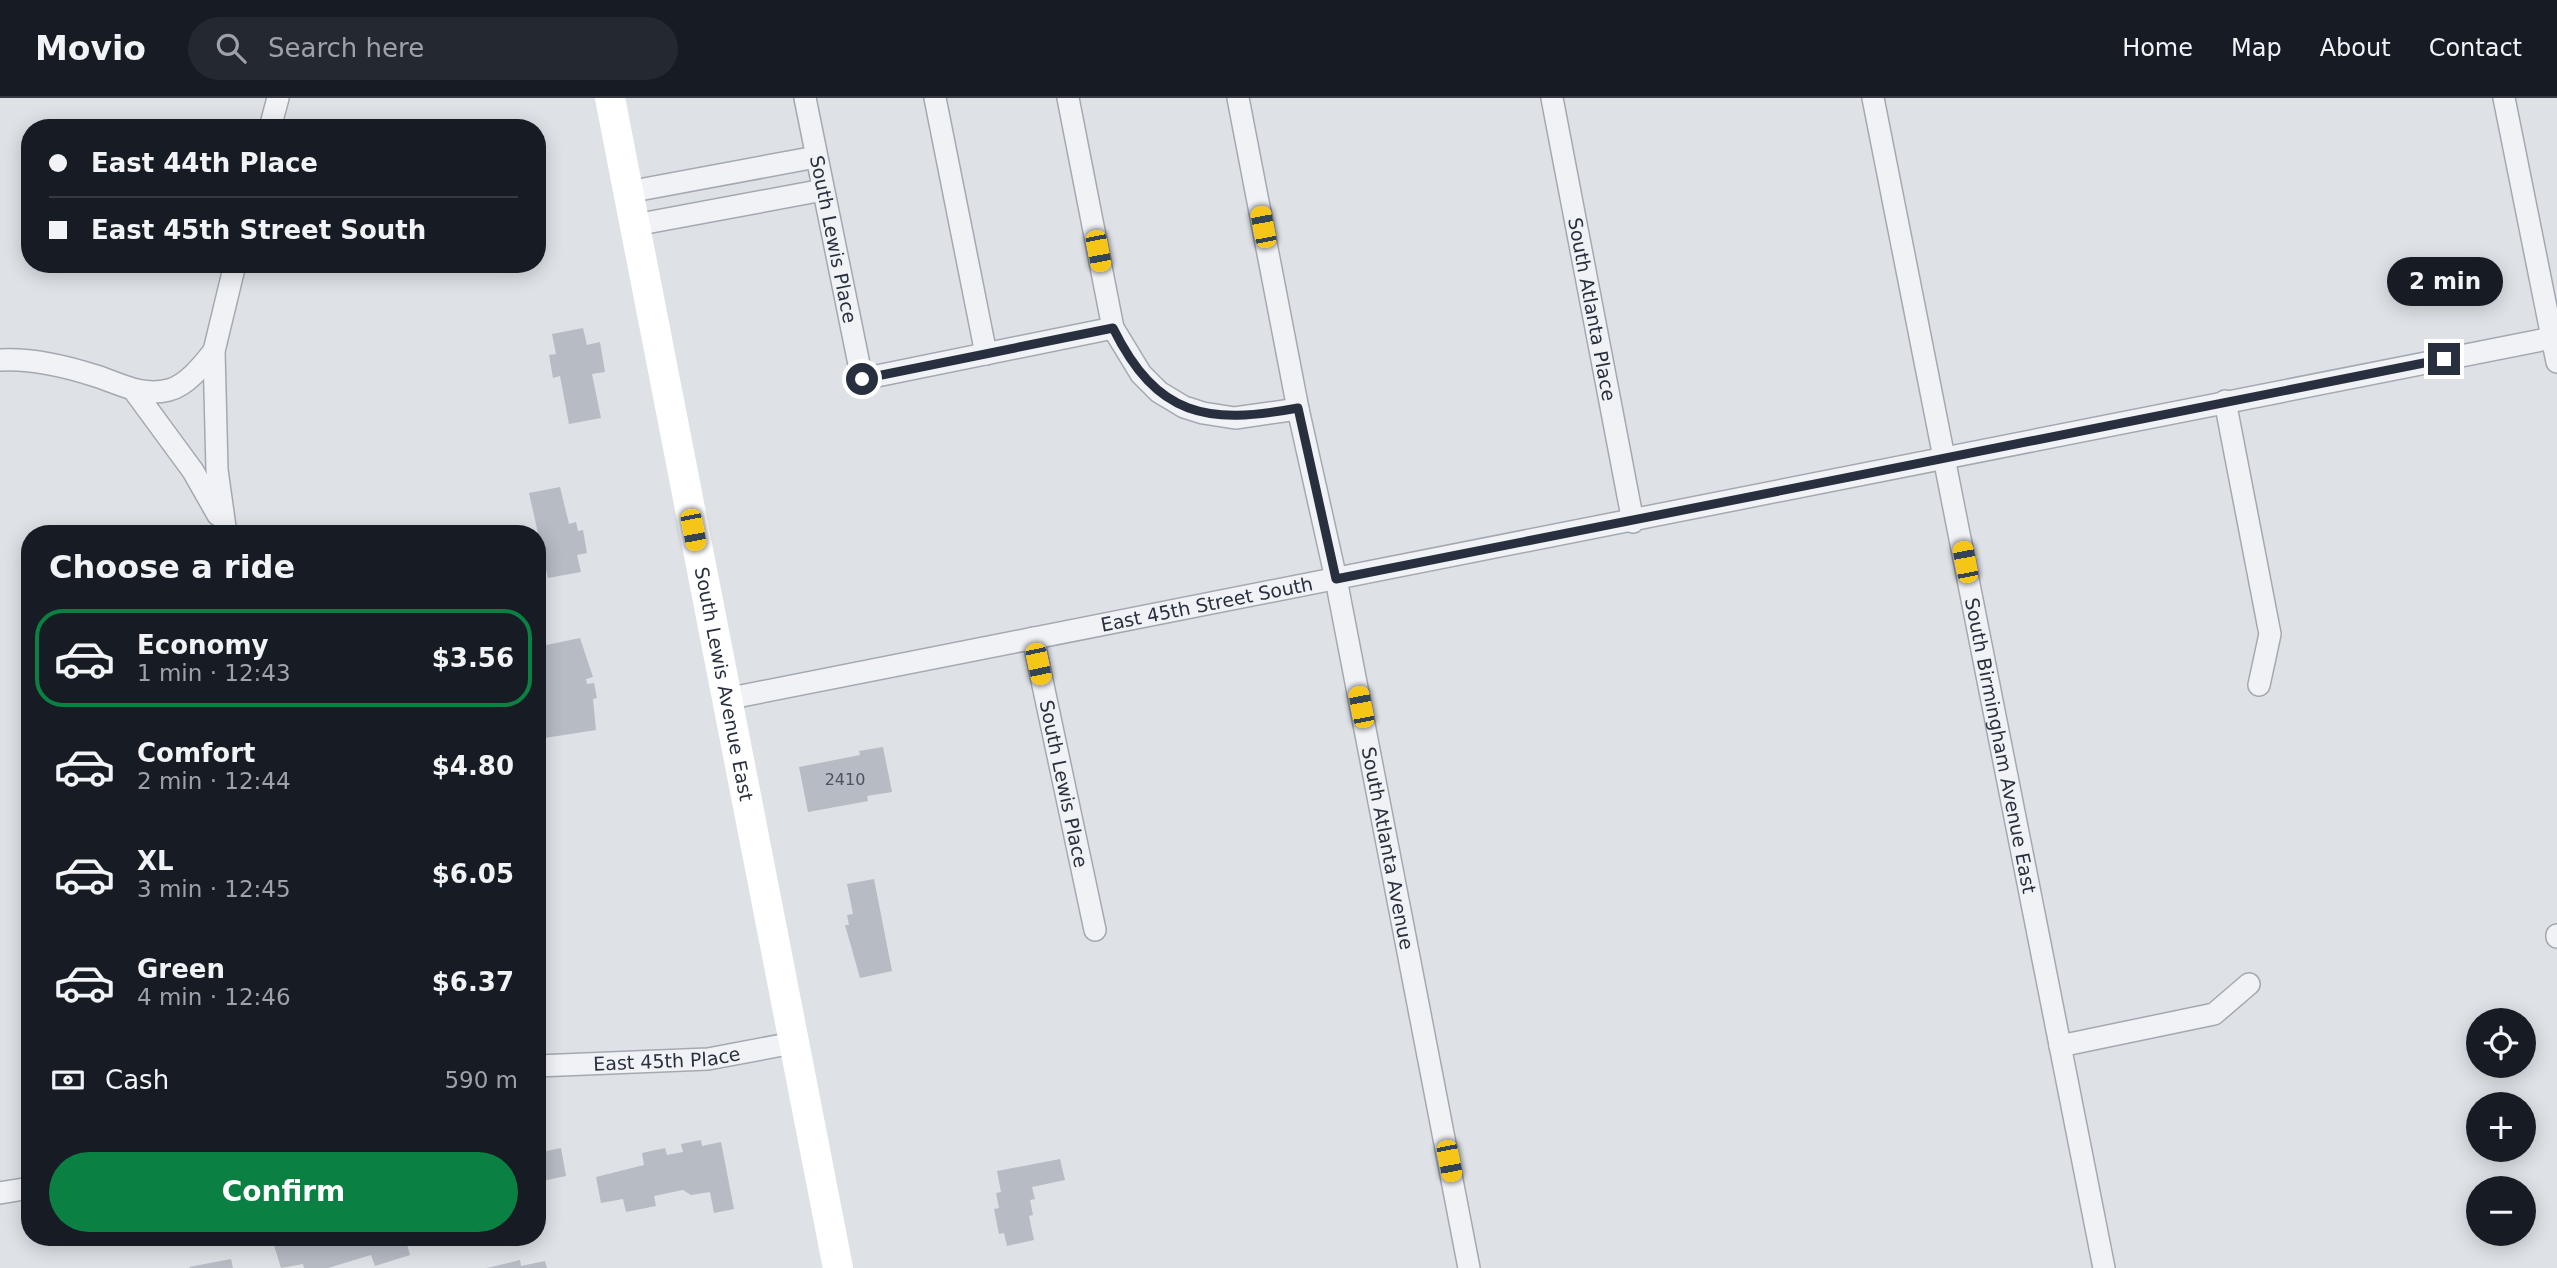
<!DOCTYPE html>
<html lang="en">
<head>
<meta charset="utf-8">
<style>
  :root { --surface:#171b24; --page:#242831; --text:#f1f3f6; --muted:#9ea1a6; --line:#363941; --accent:#0b8043 }
  body { margin:0; font-family:"DejaVu Sans",sans-serif; background:var(--page); color:var(--text); height:100vh; display:flex; flex-direction:column; font-size:26px; white-space:nowrap }
  * { box-sizing:border-box; margin:0 }
  p { font-size:23px; color:var(--muted) }
  .icon { flex:none; width:38px; height:38px; fill:none; stroke:currentColor; stroke-width:2; stroke-linecap:round; stroke-linejoin:round }
  .map { position:relative; flex:1; overflow:hidden }
  .side { position:absolute; left:21px; top:427px; width:525px; height:721px; display:flex; flex-direction:column; background:var(--surface); border-radius:28px; box-shadow:0 4px 18px #0003 }
  .side>* { flex:none }
  .hud { position:absolute; left:21px; top:21px; width:525px; height:154px; border-radius:28px; box-shadow:0 4px 18px #0003; display:grid; align-content:center; height:154px; padding:0 28px; background:var(--surface) }
  .buttons { position:absolute; left:2466px; top:910px; display:grid; gap:14px }
  .buttons a { display:grid; place-items:center; width:70px; height:70px; border-radius:50%; background:var(--surface); box-shadow:0 4px 18px #0003; font-size:35px }
  .end { position:absolute; width:32px; height:32px; margin:-16px; border:9px solid #282f3e; background:#fff; box-shadow:0 0 0 4px #fff }
  .from { border-radius:50% }
  .bubble { position:absolute; height:49px; border-radius:24px; background:var(--surface); box-shadow:0 4px 18px #0003; font-size:23px; font-weight:700; line-height:49px; text-align:center }
  .car { position:absolute; width:21px; height:42px; margin:-21px -10px; border-radius:9px; box-shadow:0 0 5px 2px #0007; background:linear-gradient(#f5c518 24%,#345 0 40%,#f5c518 0 76%,#345 0 86%,#f5c518 0) }
  .hud b { display:flex; align-items:center; gap:24px; height:66px; font-size:26px }
  .hud b+b { border-top:2px solid var(--line) }
  .hud i { width:18px; height:18px; background:var(--text) }
  ul { padding:0; list-style:none }
  li { display:flex; align-items:center; gap:21px; height:98px; margin:0 14px 10px; padding:0 14px; border:4px solid transparent; border-radius:28px }
  li div { flex:1 }
  li b { display:block; font-size:26px }
  li em { font-style:normal; font-weight:700 }
  li.current { border-color:var(--accent) }
  li>.icon { width:63px; height:63px; stroke-width:1.5 }
  h2 { padding:0 28px; font-size:32px; line-height:84px }
  .pay { display:flex; align-items:center; gap:18px; height:77px; padding:0 28px; font-size:26px }
  .pay p { margin-inline-start:auto }
  .button { display:flex; gap:14px; margin-top:auto; padding:14px 28px }
  .button a { flex:1; height:80px; border-radius:42px; background:var(--accent); color:#fff; font-size:28px; font-weight:700; line-height:80px; text-align:center }
  header { display:flex; align-items:center; gap:42px; box-sizing:border-box; height:98px; padding:0 35px; background:var(--surface); border-bottom:2px solid var(--line) }
  header strong { font-size:33px }
  nav { display:flex; gap:38px; margin-inline-start:auto; font-size:24px }
  .search { width:490px; height:63px; background:var(--page); display:flex; align-items:center; gap:18px; box-sizing:border-box; padding:0 24px; border-radius:38px; color:var(--muted); font-size:26px }
  .map>svg:first-child { display:block }
</style>
</head>
<body>
<header>
<strong>Movio</strong>
<div class="search"><svg class="icon" aria-label="search" viewBox="0 0 24 24"><circle cx="10" cy="10" r="6"/><path d="M15 15l6 6"/></svg>Search here</div>
<nav><a>Home</a><a>Map</a><a>About</a><a>Contact</a></nav>
</header>
<div class="map">
<svg width="2557" height="1170" viewBox="0 0 2557 1170">
  <rect width="100%" height="100%" fill="#dee2e7"/>
  <path fill="#b6bbc4" d="M 583,230 L 587,247 L 600,244 L 605,274 L 592,276 L 601,320 L 569,326 L 560,278 L 553,280 L 549,257 L 556,256 L 552,236 Z
    M 560,389 L 569,426 L 576,424 L 578,433 L 583,432 L 587,455 L 577,457 L 581,474 L 548,480 L 529,395 Z
    M 580,540 L 593,579 L 586,581 L 587,586 L 594,585 L 597,600 L 593,601 L 596,632 L 538,641 L 537,594 L 542,593 L 537,549 Z
    M 883,649 L 892,694 L 867,698 L 868,703 L 808,714 L 799,669 L 860,657 L 859,653 Z
    M 874,781 L 892,873 L 860,880 L 845,827 L 849,827 L 847,817 L 853,816 L 847,786 Z
    M 701,1042 L 702,1048 L 721,1044 L 734,1111 L 714,1115 L 710,1094 L 691,1097 L 683,1092 L 654,1098 L 656,1108 L 626,1114 L 623,1101 L 601,1105 L 596,1079 L 644,1067 L 642,1055 L 665,1050 L 667,1057 L 683,1054 L 681,1046 Z
    M 561,1050 L 566,1078 L 537,1084 L 537,1055 Z
    M 1060,1061 L 1065,1082 L 1032,1089 L 1035,1101 L 1030,1102 L 1033,1117 L 1029,1118 L 1034,1142 L 1007,1148 L 1004,1135 L 999,1136 L 994,1111 L 999,1110 L 996,1095 L 1001,1094 L 997,1073 Z
    M 290,1139 L 405,1139 L 410,1157 L 375,1168 L 371,1157 L 328,1170 L 304,1170 L 303,1166 L 281,1170 L 273,1144 Z
    M 231,1161 L 233,1170 L 190,1170 L 189,1169 Z
    M 520,1162 L 521,1168 L 545,1163 L 547,1170 L 487,1170 Z"/>
  <g fill="none" stroke-linecap="round" stroke-linejoin="round">
    <defs>
      <g id="street">
        <path id="s1" d="M 805,0 L 862,281 L 1113,230"/>
        <path d="M 935,0 L 986,256"/>
        <path d="M 1068,0 L 1113,230 L 1141,276 L 1159,294 L 1184,309 L 1203,315 L 1235,320 L 1298,311"/>
        <path id="s2" d="M 1238,0 L 1298,311 L 1336,481 L 1469,1170"/>
        <path id="s3" d="M 1552,0 L 1633,424"/>
        <path id="s4" d="M 1873,0 L 2104,1170"/>
        <path d="M 2504,0 L 2557,264"/>
        <path d="M 270,30 L 278,0"/>
        <path d="M 628,94 L 816,59"/>
        <path d="M 635,127 L 823,92"/>
        <path d="M 0,262 C 32,260 65,268 96,278 C 121,286 141,299 169,292 C 187,287 202,268 214,253"/>
        <path d="M 135,294 L 193,373 L 218,417"/>
        <path d="M 2225,303 L 2270,536 L 2259,587"/>
        <path d="M 226,436 L 217,372 L 214,253 L 235,166"/>
        <path id="s5" d="M 1033,540 L 1095,832"/>
        <path id="s6" d="M 726,601 L 2552,240"/>
        <path d="M 2557,837 L 2557,839"/>
        <path d="M 2060,948 L 2214,916 L 2249,886"/>
        <path id="s7" d="M 537,968 L 708,961 L 793,945"/>
        <path d="M 0,1095 L 30,1090"/>
      </g>
    </defs>
    <use href="#street" stroke="#a4a9b1" stroke-width="24"/>
    <use href="#street" stroke="#f1f2f6" stroke-width="21"/>
    <path stroke="#fff" stroke-width="30" id="s8" d="M 610,0 L 838,1170"/>
  </g>
  <g fill="none" stroke-linecap="round" stroke-linejoin="round">
    <path stroke="#282f3e" stroke-width="9" d="M 862,281 L 1113,230 C 1157,319 1207,327 1298,310 L 1336,481 L 2444,261"/>
  </g>
  <g text-anchor="middle" dominant-baseline="central" stroke-width="6" stroke-linejoin="round" paint-order="stroke">
    <g font-size="16" fill="#4c5260">
      <text x="845" y="681">2410</text>
    </g>
    <g font-size="19" fill="#282f3e" stroke="#eef1f5">
      <text stroke="none"><textPath href="#s1" startOffset="144">South Lewis Place</textPath></text>
      <text stroke="none"><textPath href="#s3" startOffset="215">South Atlanta Place</textPath></text>
      <text stroke="none"><textPath href="#s6" startOffset="490">East 45th Street South</textPath></text>
      <text stroke="none"><textPath href="#s8" startOffset="597">South Lewis Avenue East</textPath></text>
      <text stroke="none"><textPath href="#s4" startOffset="660">South Birmingham Avenue East</textPath></text>
      <text stroke="none"><textPath href="#s5" startOffset="149">South Lewis Place</textPath></text>
      <text stroke="none"><textPath href="#s2" startOffset="765">South Atlanta Avenue</textPath></text>
      <text stroke="none"><textPath href="#s7" startOffset="130">East 45th Place</textPath></text>
    </g>
  </g>
</svg>
<div class="buttons">
<a><svg class="icon" aria-label="locate" viewBox="0 0 24 24"><circle cx="12" cy="12" r="6"/><path d="M12 2v4M12 18v4M2 12h4M18 12h4"/></svg></a>
<a>+</a>
<a>−</a>
</div>
<i class="end from" style="left:862px;top:281px"></i>
<i class="end" style="left:2444px;top:261px"></i>
<div class="bubble" style="left:2387px;top:159px;width:116px">2 min</div>
<i class="car" style="left:1263px;top:129px;rotate:349deg"></i>
<i class="car" style="left:1098px;top:153px;rotate:169deg"></i>
<i class="car" style="left:693px;top:432px;rotate:169deg"></i>
<i class="car" style="left:1965px;top:464px;rotate:349deg"></i>
<i class="car" style="left:1038px;top:566px;rotate:168deg"></i>
<i class="car" style="left:1361px;top:609px;rotate:349deg"></i>
<i class="car" style="left:1449px;top:1063px;rotate:169deg"></i>
<div class="hud">
<b><i class="from"></i>East 44th Place</b>
<b><i></i>East 45th Street South</b>
</div>
<section class="side">
<h2>Choose a ride</h2>
<ul>
<li class="current"><svg class="icon" aria-label="car" viewBox="0 0 24 24"><path d="M5 17H2v-5l4-1 3-4h7l3 4 3 1v5h-3M9 17h6M6 11h13"/><circle cx="7" cy="17" r="2"/><circle cx="17" cy="17" r="2"/></svg><div><b>Economy</b><p>1 min · 12:43</p></div><em>$3.56</em></li>
<li><svg class="icon" aria-label="car" viewBox="0 0 24 24"><path d="M5 17H2v-5l4-1 3-4h7l3 4 3 1v5h-3M9 17h6M6 11h13"/><circle cx="7" cy="17" r="2"/><circle cx="17" cy="17" r="2"/></svg><div><b>Comfort</b><p>2 min · 12:44</p></div><em>$4.80</em></li>
<li><svg class="icon" aria-label="car" viewBox="0 0 24 24"><path d="M5 17H2v-5l4-1 3-4h7l3 4 3 1v5h-3M9 17h6M6 11h13"/><circle cx="7" cy="17" r="2"/><circle cx="17" cy="17" r="2"/></svg><div><b>XL</b><p>3 min · 12:45</p></div><em>$6.05</em></li>
<li><svg class="icon" aria-label="car" viewBox="0 0 24 24"><path d="M5 17H2v-5l4-1 3-4h7l3 4 3 1v5h-3M9 17h6M6 11h13"/><circle cx="7" cy="17" r="2"/><circle cx="17" cy="17" r="2"/></svg><div><b>Green</b><p>4 min · 12:46</p></div><em>$6.37</em></li>
</ul>
<div class="pay"><svg class="icon" aria-label="cash" viewBox="0 0 24 24"><path d="M3 7h18v10H3z"/><circle cx="12" cy="12" r="2"/></svg>Cash<p>590 m</p></div>
<div class="button"><a>Confirm</a></div>
</section>
</div>
</body>
</html>
